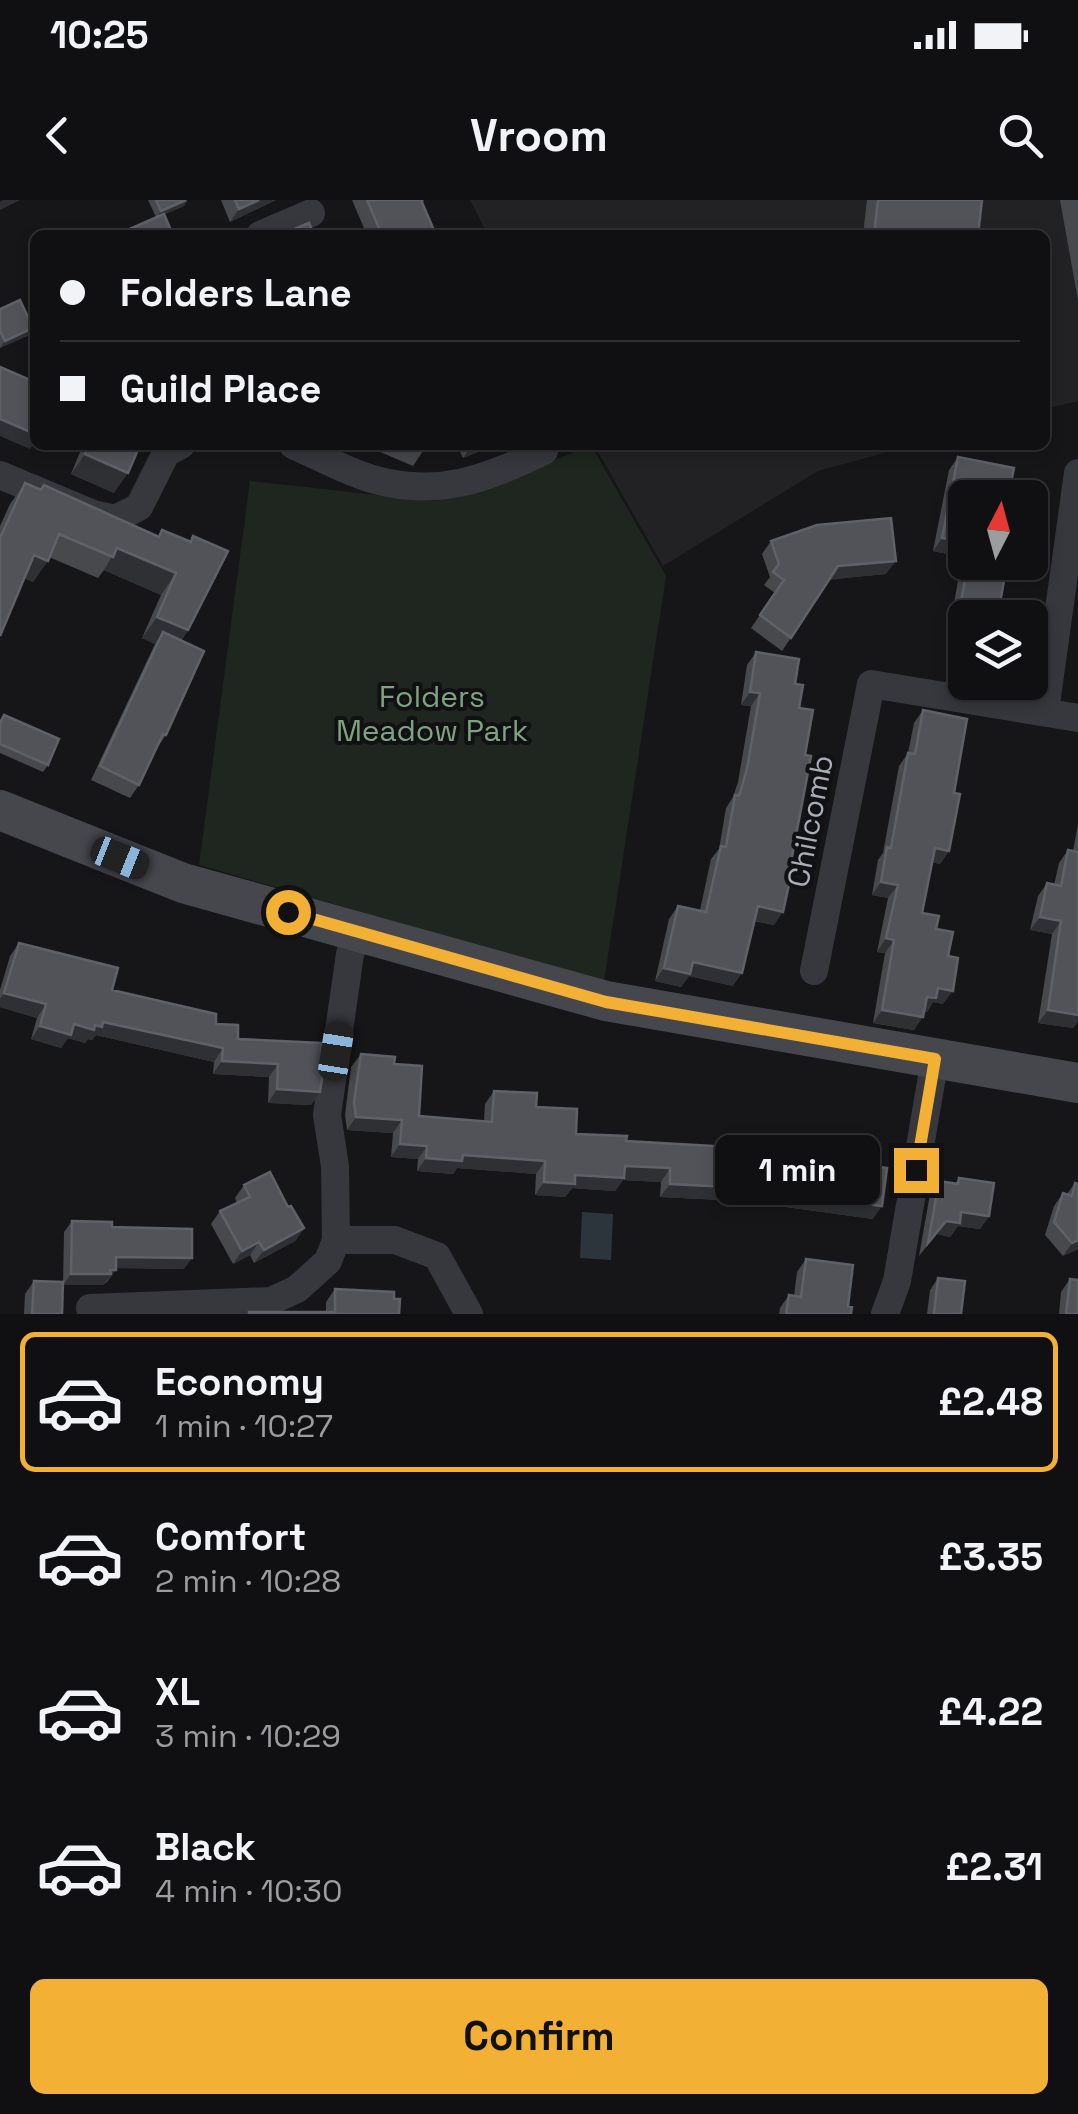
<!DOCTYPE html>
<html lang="en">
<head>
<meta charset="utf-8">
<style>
  :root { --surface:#101012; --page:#1e1e20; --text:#f1f3f6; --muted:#9c9d9f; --line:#303032; --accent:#f2b134 }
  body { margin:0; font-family:"Space Grotesk",sans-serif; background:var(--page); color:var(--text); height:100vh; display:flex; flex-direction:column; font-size:38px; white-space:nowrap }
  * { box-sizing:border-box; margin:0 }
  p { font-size:32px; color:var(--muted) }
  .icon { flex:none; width:55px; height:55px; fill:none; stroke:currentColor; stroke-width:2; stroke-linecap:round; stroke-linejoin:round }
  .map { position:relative; height:1114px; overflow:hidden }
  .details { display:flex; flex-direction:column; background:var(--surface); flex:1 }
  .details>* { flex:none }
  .guide { position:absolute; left:30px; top:30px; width:1020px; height:220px; border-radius:15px; box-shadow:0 5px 15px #0003,0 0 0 2px var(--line); display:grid; align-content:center; height:220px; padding:0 30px; background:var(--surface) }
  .needle { width:65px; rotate:6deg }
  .fabs { position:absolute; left:948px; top:280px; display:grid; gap:20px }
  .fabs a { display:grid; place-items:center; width:100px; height:100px; border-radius:15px; background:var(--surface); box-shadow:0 5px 15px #0003,0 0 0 2px var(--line); font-size:50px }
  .end { position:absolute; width:45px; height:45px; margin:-22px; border:12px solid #f2b134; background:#111; box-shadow:0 0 0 5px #111 }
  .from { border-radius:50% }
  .bubble { position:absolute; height:70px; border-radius:15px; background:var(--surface); box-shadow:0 5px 15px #0003,0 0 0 2px var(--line); font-size:32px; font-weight:800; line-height:70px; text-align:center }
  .car { position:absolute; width:30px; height:60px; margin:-30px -15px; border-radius:12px; box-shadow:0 0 8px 2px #0007; background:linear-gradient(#222 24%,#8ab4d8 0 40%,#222 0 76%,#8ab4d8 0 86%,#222 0) }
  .guide b { display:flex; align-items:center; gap:35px; height:95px; font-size:38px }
  .guide b+b { border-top:2px solid var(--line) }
  .guide i { width:25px; height:25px; background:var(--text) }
  ul { padding:18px 0 0; list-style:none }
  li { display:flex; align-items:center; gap:30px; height:140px; margin:0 20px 15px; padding:0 10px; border:5px solid transparent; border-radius:15px }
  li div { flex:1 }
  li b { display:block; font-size:38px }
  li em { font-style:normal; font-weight:800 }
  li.on { border-color:var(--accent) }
  li>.icon { width:90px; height:90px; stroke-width:1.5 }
  .action { display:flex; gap:20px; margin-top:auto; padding:20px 30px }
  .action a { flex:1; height:115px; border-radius:15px; background:var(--accent); color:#111; font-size:40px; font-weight:800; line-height:115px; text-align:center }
  .status { display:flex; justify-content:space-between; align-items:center; height:70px; padding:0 50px; background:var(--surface); direction:ltr }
  .status svg { height:28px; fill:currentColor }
  header { display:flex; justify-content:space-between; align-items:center; height:130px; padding:0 30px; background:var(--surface); font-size:45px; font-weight:800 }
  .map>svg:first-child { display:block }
</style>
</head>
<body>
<div class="status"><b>10:25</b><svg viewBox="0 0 49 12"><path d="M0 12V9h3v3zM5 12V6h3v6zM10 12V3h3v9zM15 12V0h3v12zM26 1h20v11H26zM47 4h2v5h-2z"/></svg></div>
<header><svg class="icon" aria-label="back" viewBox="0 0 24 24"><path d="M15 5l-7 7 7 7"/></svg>Vroom<svg class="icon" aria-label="search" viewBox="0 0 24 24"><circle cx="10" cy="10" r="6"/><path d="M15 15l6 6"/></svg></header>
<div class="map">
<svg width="1078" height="1114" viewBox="0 0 1078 1114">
  <rect width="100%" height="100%" fill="#161618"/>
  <path fill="#222225" d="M 470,0 L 1078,0 L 1078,201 L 1045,209 L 1045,35 L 488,35 Z
    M 594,245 L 913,245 L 818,271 L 663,366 Z"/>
  <path fill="#1e261f" d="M 591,245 L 666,376 L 604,782 L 199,665 L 250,281 L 433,301 L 475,293 Z"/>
  <path fill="#2c353c" d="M 582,1012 L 613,1014 L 611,1060 L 580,1058 Z"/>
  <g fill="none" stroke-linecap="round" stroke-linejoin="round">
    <path stroke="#37383d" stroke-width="28" d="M 260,35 L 311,13
      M 293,245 C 319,256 345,271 372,279 C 438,298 485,279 544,251
      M 0,275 L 93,314 L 115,319 L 139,307 L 166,253 L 181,245
      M 1045,511 L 1078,273
      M 814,771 L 871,484 L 1078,518
      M 336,1040 L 395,1040 L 437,1056 L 469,1114
      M 90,1108 L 271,1101 L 297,1089 L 328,1061 L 336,1040 L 335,966 L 327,915 L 350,754 L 358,732
      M 885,1114 L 897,1081 L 935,859"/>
    <path stroke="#45474d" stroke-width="40" d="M 0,610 L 183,683 L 606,801 L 1078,883"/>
  </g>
  <path fill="#47494d" d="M 148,0 L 186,0 L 184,6 L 156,17 Z
    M 221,0 L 276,0 L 230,22 Z
    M 352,0 L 424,0 L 423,3 L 436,35 L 367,35 Z
    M 867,0 L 982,0 L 978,35 L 863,35 Z
    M 1060,0 L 1078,0 L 1078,100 Z
    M 0,109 L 33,128 L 29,135 L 0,148 Z
    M 83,245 L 140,245 L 114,293 L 71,274 Z
    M 364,245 L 427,245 L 413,266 Z
    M 457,245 L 495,245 L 463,258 Z
    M 958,257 L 965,298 L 965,362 L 995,362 L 965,418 L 965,441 L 948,439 L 962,357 L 933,351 L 949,270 Z
    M 25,283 L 40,290 L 44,285 L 158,336 L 162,330 L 190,342 L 193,336 L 188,430 L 181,441 L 166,535 L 157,548 L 156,548 L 139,585 L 130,598 L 91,580 L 155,444 L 142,438 L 161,395 L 104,370 L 98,378 L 49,357 L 33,382 L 24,378 L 0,436 L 0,326 L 10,304 Z
    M 771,341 L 886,374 L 830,379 L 782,451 L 751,428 L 775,393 L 764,385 L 770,377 L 762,354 Z
    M 756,452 L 795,484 L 774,725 L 754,721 L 733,786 L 689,776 L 681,787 L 655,781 L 669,719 L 678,706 L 700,710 L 711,659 L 719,649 L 726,608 L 733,597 L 738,582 L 751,506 L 741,505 L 747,465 Z
    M 923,510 L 954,593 L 949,651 L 940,664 L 932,662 L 922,713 L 936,729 L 948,756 L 943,804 L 933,802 L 927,812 L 924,811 L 914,830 L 873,823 L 885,753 L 877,752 L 888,698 L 872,695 L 878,660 L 883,653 L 899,566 L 908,553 L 914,523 Z
    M 4,515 L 48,565 L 43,572 L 0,553 L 0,520 Z
    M 1078,624 L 1078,821 L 1073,828 L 1038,823 L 1052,734 L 1030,730 L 1038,696 L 1047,683 L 1054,685 L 1059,663 L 1068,650 L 1073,651 Z
    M 19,743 L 112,790 L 216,824 L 320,892 L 311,905 L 268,903 L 269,877 L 213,874 L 214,862 L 96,835 L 92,840 L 88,839 L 85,843 L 68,838 L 61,848 L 31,839 L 37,818 L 0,807 L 0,790 L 10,756 Z
    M 361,854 L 394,864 L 419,916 L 484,921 L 485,904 L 494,891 L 536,907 L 576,934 L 626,941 L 793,954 L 798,946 L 861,964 L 873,1019 L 741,1001 L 660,997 L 661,982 L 623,980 L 615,991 L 572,988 L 565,997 L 535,995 L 536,974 L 457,968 L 453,974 L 417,971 L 418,959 L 391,957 L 393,933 L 347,930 L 345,915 L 351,867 Z
    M 959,978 L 989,1016 L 980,1029 L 958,1026 L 950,1037 L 937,1034 L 919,1056 L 930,994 L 939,981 L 955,984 Z
    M 1075,983 L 1078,1049 L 1063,1056 L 1045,1035 L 1054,1006 L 1063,993 L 1067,994 Z
    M 244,985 L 288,1007 L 304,1028 L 295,1041 L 254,1063 L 250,1055 L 233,1064 L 211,1024 L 220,1011 L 237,1003 L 235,998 Z
    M 72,1021 L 112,1027 L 184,1069 L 116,1068 L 108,1081 L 103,1085 L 63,1085 L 64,1032 Z
    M 806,1059 L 848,1106 L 851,1114 L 779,1114 L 780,1108 L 789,1095 L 794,1096 L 797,1072 Z
    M 938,1078 L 961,1114 L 927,1114 L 930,1090 Z
    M 1070,1079 L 1078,1114 L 1059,1114 L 1061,1092 Z
    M 34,1081 L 62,1114 L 24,1114 L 25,1094 Z
    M 335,1089 L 394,1099 L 399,1114 L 248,1114 L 249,1112 L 326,1112 L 326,1102 Z"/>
  <path fill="#2f3033" d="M 3,0 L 20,0 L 0,10 L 0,2 Z
    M 188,0 L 184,6 L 157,18 L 161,11 Z
    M 259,0 L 276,0 L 230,22 L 239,9 Z
    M 33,128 L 29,135 L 0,148 L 5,141 Z
    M 0,219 L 35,234 L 35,242 L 30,249 L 0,236 Z
    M 476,245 L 495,245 L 463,258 L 471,247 Z
    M 85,254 L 128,273 L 114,293 L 71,274 Z
    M 942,338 L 965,342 L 965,353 L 962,357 L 933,351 Z
    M 117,348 L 176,373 L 161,395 L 104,370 Z
    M 34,355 L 48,361 L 33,382 L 19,376 Z
    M 896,361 L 886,374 L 829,380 L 838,366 Z
    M 157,417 L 188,430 L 173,452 L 163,432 L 155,444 L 142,438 Z
    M 957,425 L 965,427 L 965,441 L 948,439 Z
    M 750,492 L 760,493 L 751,506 L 741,505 Z
    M 935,648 L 949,651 L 940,664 L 925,661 Z
    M 881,682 L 898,685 L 888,698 L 872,695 Z
    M 758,706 L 783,712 L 774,725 L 748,719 Z
    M 1040,717 L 1061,721 L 1052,734 L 1030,730 Z
    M 886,738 L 894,740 L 885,753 L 877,752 Z
    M 693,762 L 742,773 L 733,786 L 689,776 L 681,787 L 655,781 L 664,768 Z
    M 938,788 L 953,791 L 943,804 L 933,802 L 927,812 L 917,810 L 927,797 Z
    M 4,793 L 46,804 L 37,818 L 0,807 L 0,799 Z
    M 882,810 L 923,817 L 914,830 L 873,823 Z
    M 1048,810 L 1078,815 L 1078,821 L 1073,828 L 1038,823 Z
    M 103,822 L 223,848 L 214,862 L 96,835 L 92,840 L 88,839 L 85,843 L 68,838 L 61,848 L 31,839 L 40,826 L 74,824 L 95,825 Z
    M 222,861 L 278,864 L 269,877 L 213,874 Z
    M 277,889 L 320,892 L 311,905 L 268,903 Z
    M 356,917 L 402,920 L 393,933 L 347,930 Z
    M 400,944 L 427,946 L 418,959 L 391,957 Z
    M 463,955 L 545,961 L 536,974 L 457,968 L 453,974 L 417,971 L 426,958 Z
    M 625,966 L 670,968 L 661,982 L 623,980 L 615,991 L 572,988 L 565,997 L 535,995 L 544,982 Z
    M 670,984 L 750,988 L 882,1006 L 873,1019 L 741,1001 L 660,997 Z
    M 961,1012 L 989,1016 L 980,1029 L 958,1026 L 950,1037 L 937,1034 L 919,1056 L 946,1021 Z
    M 304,1028 L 295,1041 L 254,1063 L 264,1050 Z
    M 1078,1040 L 1078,1049 L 1063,1056 L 1072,1043 Z
    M 259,1042 L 250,1055 L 233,1064 L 242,1051 Z
    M 116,1057 L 192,1058 L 184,1069 L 108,1068 Z
    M 116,1070 L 103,1085 L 63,1085 L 71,1074 Z"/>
  <path fill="#525359" stroke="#5f6168" stroke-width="2.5" d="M 156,0 L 186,0 L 161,11 Z
    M 235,0 L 259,0 L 239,9 Z
    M 367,0 L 421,0 L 436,35 L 382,35 Z
    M 878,0 L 982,0 L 978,35 L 874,35 Z
    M 164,14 L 173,35 L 116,35 Z
    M 309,23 L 314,35 L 280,35 Z
    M 20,100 L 33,128 L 5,141 L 0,131 L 0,109 Z
    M 0,167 L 35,182 L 35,234 L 0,219 Z
    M 89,245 L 140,245 L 128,273 L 85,254 Z
    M 958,257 L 1014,268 L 1008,298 L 965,298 L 965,342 L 942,338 Z
    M 25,283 L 41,290 L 44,285 L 159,337 L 162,330 L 191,342 L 193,336 L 228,351 L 188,430 L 157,417 L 176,373 L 117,348 L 113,357 L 59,334 L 48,361 L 34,355 L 0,436 L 0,338 Z
    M 891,318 L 896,361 L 838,366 L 791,438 L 760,415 L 784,380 L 773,372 L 779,364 L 771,341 L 817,325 Z
    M 968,362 L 995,362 L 992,379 L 1004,381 L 999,408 L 1017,411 L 1015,418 L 965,418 L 965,427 L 957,425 Z
    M 163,432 L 204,451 L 166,535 L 163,534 L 139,585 L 100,566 Z
    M 756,452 L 799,459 L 795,484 L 803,485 L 799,508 L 813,510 L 805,555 L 811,556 L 791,662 L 794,662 L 783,712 L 758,706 L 742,773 L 693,762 L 690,774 L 664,768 L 678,706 L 706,712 L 721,646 L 726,647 L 735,595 L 739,596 L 747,569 L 760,493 L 750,492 Z
    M 923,510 L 967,519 L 954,593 L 960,594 L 949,651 L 935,648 L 922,713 L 939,716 L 936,729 L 953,732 L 948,756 L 958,758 L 953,791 L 938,788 L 936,798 L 927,797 L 923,817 L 882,810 L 894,740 L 886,738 L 898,685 L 881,682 L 887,647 L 891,648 L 908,553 L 915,554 Z
    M 4,515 L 59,539 L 48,565 L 0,544 L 0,523 Z
    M 1068,650 L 1078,652 L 1078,815 L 1048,810 L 1061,721 L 1040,717 L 1047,683 L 1061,686 Z
    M 19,743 L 118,768 L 112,790 L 216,814 L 216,824 L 238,825 L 238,839 L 321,843 L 321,852 L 326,852 L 320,892 L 277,889 L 278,864 L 222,861 L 223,848 L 103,822 L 102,827 L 95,825 L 94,830 L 74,824 L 71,835 L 40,826 L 46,804 L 4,793 Z
    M 361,854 L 395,857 L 394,864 L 422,866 L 419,916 L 492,922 L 494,891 L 537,893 L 536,907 L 577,909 L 576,934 L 627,936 L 626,941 L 749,948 L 797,955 L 798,946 L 863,956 L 861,964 L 887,968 L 882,1006 L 750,988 L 670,984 L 670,968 L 625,966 L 624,978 L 575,975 L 575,984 L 544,982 L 545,961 L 463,955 L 462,961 L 426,958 L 427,946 L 400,944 L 402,920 L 356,917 L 354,902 Z
    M 270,972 L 288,1007 L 291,1006 L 304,1028 L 264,1050 L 259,1042 L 242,1051 L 220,1011 L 250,997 L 244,985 Z
    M 959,978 L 994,983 L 989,1016 L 961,1012 L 960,1023 L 946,1021 L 928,1043 L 939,981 L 958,984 Z
    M 1075,983 L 1078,984 L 1078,1040 L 1072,1043 L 1054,1022 L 1063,993 L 1072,996 Z
    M 72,1021 L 112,1022 L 112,1027 L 192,1029 L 192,1058 L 116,1057 L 116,1070 L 110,1070 L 111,1074 L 71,1074 Z
    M 806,1059 L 853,1065 L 848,1106 L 852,1107 L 851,1114 L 786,1114 L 789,1095 L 801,1097 Z
    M 938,1078 L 965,1081 L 961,1114 L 934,1114 Z
    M 1070,1079 L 1078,1080 L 1078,1114 L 1066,1114 Z
    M 34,1081 L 63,1082 L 62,1114 L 32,1114 Z
    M 335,1089 L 394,1092 L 394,1099 L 400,1099 L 399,1114 L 249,1114 L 249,1112 L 335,1112 Z"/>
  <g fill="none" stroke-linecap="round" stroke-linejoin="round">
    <path stroke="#f2b134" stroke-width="12" d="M 288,712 L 606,802 L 935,859 L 916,970"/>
  </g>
  <g text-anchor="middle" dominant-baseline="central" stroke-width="8" stroke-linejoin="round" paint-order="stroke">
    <g font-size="30" fill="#7fa381" stroke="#111113">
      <text x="432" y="496">Folders<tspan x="432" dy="34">Meadow Park</tspan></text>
    </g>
    <g font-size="30" fill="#a8adb8" stroke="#111113">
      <text transform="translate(810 621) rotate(-79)">Chilcomb</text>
    </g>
  </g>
</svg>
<div class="fabs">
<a><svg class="needle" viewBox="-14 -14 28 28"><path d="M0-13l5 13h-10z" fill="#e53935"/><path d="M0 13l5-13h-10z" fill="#9c9d9f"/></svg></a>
<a><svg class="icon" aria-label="layers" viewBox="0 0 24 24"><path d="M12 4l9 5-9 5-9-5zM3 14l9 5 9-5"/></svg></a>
</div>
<i class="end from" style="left:288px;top:712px"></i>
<i class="end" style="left:916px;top:970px"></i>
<div class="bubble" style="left:715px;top:935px;width:165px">1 min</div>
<i class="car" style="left:120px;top:658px;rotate:112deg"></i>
<i class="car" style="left:336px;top:851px;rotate:9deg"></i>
<div class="guide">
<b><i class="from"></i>Folders Lane</b>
<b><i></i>Guild Place</b>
</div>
</div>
<section class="details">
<ul>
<li class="on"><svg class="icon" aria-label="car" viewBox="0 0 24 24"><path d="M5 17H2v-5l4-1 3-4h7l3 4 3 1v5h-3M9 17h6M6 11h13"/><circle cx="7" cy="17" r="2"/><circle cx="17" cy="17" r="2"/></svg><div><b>Economy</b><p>1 min · 10:27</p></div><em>£2.48</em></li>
<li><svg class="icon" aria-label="car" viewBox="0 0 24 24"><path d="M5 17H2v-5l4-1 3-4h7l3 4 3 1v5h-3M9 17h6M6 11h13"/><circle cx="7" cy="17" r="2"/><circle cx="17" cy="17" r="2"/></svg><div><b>Comfort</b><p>2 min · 10:28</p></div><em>£3.35</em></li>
<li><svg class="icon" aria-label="car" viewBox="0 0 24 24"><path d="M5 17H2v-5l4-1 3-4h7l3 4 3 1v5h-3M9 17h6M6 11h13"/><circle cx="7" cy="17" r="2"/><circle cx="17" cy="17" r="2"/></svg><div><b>XL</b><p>3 min · 10:29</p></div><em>£4.22</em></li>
<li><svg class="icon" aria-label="car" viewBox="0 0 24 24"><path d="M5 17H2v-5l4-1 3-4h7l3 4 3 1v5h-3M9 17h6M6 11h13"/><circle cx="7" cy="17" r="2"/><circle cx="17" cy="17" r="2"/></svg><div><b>Black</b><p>4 min · 10:30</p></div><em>£2.31</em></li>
</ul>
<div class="action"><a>Confirm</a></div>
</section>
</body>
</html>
